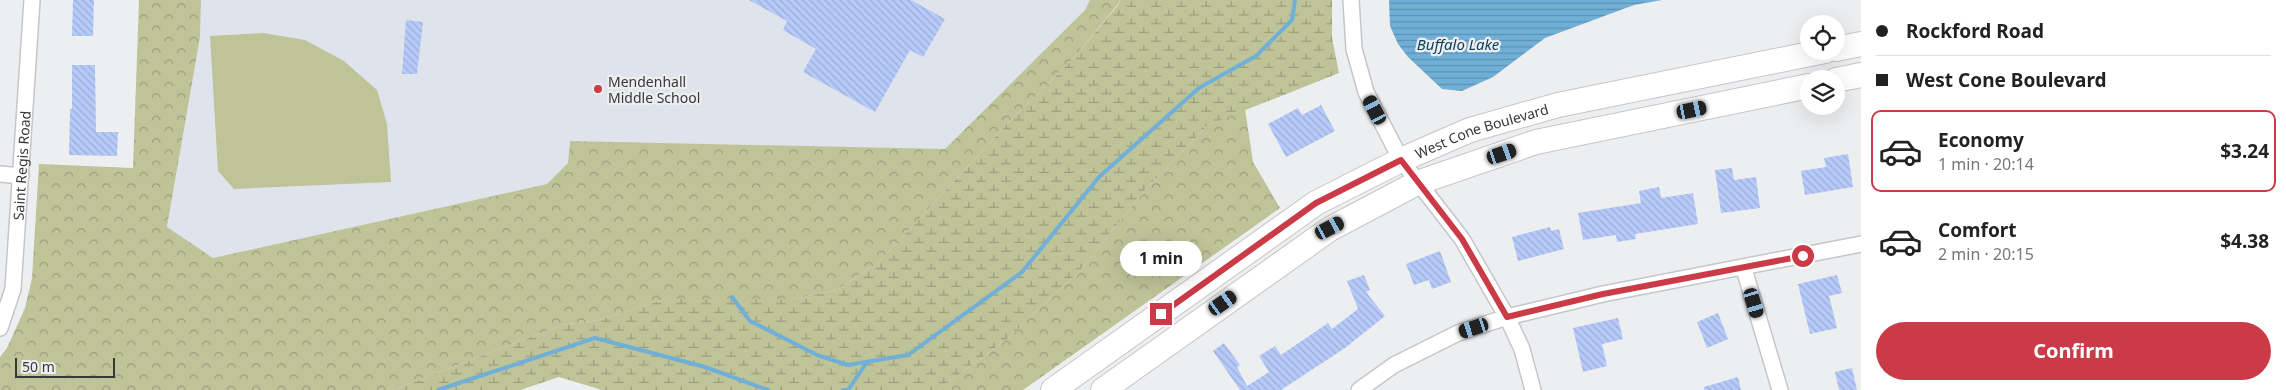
<!DOCTYPE html>
<html lang="en">
<head>
<meta charset="utf-8">
<style>
  :root { --surface:#fff; --page:#f6f6f6; --text:#222; --muted:#767676; --line:#e0e0e0; --accent:#ca3a47 }
  body { margin:0; font-family:"Noto Sans",sans-serif; background:var(--page); color:var(--text); height:100vh; display:flex; flex-direction:column; font-size:19px; white-space:nowrap }
  * { box-sizing:border-box; margin:0 }
  p { font-size:16px; color:var(--muted) }
  .icon { flex:none; width:28px; height:28px; fill:none; stroke:currentColor; stroke-width:2; stroke-linecap:round; stroke-linejoin:round }
  .map { position:relative; flex:1; overflow:hidden }
  .details { display:flex; flex-direction:column; background:var(--surface); width:425px }
  .details>* { flex:none }
  .banner { display:grid; align-content:center; height:110px; padding:0 15px; background:var(--surface) }
  .tools { position:absolute; left:1800px; top:15px; display:grid; gap:10px }
  .tools a { display:grid; place-items:center; width:45px; height:45px; border-radius:50%; background:var(--surface); box-shadow:0 5px 20px #0002; font-size:25px }
  .scale { position:absolute; left:15px; bottom:12px; width:100px; box-sizing:border-box; padding-left:5px; border:2px solid #383839; border-top:0; font-size:14px; line-height:18px; white-space:nowrap; color:#383839; -webkit-text-stroke:4px #edeef0; paint-order:stroke }
  .end { position:absolute; width:22px; height:22px; margin:-11px; border:6px solid #ca3a47; background:#fff; box-shadow:0 0 0 2px #fff }
  .from { border-radius:50% }
  .bubble { position:absolute; height:35px; border-radius:18px; background:var(--surface); box-shadow:0 5px 20px #0002; font-size:16px; font-weight:700; line-height:35px; text-align:center }
  .car { position:absolute; width:15px; height:30px; margin:-15px -8px; border-radius:6px; box-shadow:0 0 4px 1px #0007; background:linear-gradient(#222 24%,#8ab4d8 0 40%,#222 0 76%,#8ab4d8 0 86%,#222 0) }
  .banner b { display:flex; align-items:center; gap:18px; height:48px; font-size:19px }
  .banner b+b { border-top:1px solid var(--line) }
  .banner i { width:12px; height:12px; background:var(--text) }
  ul { padding:0; list-style:none }
  li { display:flex; align-items:center; gap:15px; height:82px; margin:0 10px 8px; padding:0 5px; border:2px solid transparent; border-radius:10px }
  li div { flex:1 }
  li b { display:block; font-size:19px }
  li em { font-style:normal; font-weight:700 }
  li.on { border-color:var(--accent) }
  li>.icon { width:45px; height:45px; stroke-width:1.5 }
  .cta { display:flex; gap:10px; margin-top:auto; padding:10px 15px }
  .cta a { flex:1; height:58px; border-radius:30px; background:var(--accent); color:#fff; font-size:20px; font-weight:700; line-height:58px; text-align:center }
  main { display:flex; flex:1; min-height:0 }
  .map>svg:first-child { display:block }
</style>
</head>
<body>
<main>
<div class="map">
<svg width="1861" height="390" viewBox="0 0 1861 390">
  <defs>
    <pattern id="forest-crowns" width="20" height="18" patternUnits="userSpaceOnUse" patternTransform="scale(1.25)"><rect width="20" height="18" fill="#bec398"/><path d="M2 6a3 3 0 1 1 6 0M12 15a3 3 0 1 1 6 0" fill="none" stroke="#9b9f7d"/></pattern>
    <pattern id="wetland-marsh" width="20" height="14" patternUnits="userSpaceOnUse" patternTransform="scale(1.25)"><rect width="20" height="14" fill="#bec398"/><path d="M1 5h8M5 5V1M11 12h8M15 12V8" fill="none" stroke="#9b9f7d"/></pattern>
    <pattern id="water-rules" width="6" height="5" patternUnits="userSpaceOnUse" patternTransform="scale(1.25)"><rect width="6" height="5" fill="#70b0d8"/><path d="M0 2.5h6" fill="none" stroke="#5d90b0"/></pattern>
    <pattern id="building-back-hatch" width="6" height="6" patternUnits="userSpaceOnUse" patternTransform="scale(1.25)"><rect width="6" height="6" fill="#b5caf9"/><path d="M-1 5l2 2M0 0l6 6M5-1l2 2" fill="none" stroke="#9caed6"/></pattern>
  </defs>
  <rect width="100%" height="100%" fill="#edeef0"/>
  <path fill="#dfe3eb" d="M 201,0 L 1090,0 L 1085,10 L 945,149 L 570,141 L 568,163 L 547,184 L 213,258 L 167,228 L 200,37 Z"/>
  <path fill="url(#forest-crowns)" d="M 139,0 L 201,0 L 200,37 L 167,227 L 213,258 L 547,184 L 568,163 L 570,141 L 945,149 L 1085,10 L 1090,0 L 1120,0 L 1119,3 L 1072,60 L 1008,123 L 880,261 L 837,290 L 794,299 L 666,299 L 599,320 L 562,325 L 392,390 L 0,390 L 0,357 L 7,348 L 25,308 L 32,278 L 39,164 L 133,168 Z
    M 1245,109 L 1253,162 L 1280,208 L 1023,390 L 938,390 L 1007,339 L 1078,273 L 1146,189 L 1208,125 Z"/>
  <path fill="url(#wetland-marsh)" d="M 1120,0 L 1332,0 L 1332,38 L 1339,73 L 1208,125 L 1146,189 L 1078,273 L 1007,339 L 938,390 L 602,390 L 559,377 L 520,390 L 392,390 L 562,325 L 599,320 L 666,299 L 794,299 L 837,290 L 880,261 L 1008,123 L 1072,60 L 1119,4 Z"/>
  <path fill="#bec398" d="M 263,33 L 305,40 L 344,61 L 377,90 L 387,124 L 391,182 L 234,189 L 218,171 L 210,36 Z"/>
  <path fill="url(#water-rules)" d="M 1389,0 L 1662,0 L 1634,5 L 1545,38 L 1493,77 L 1462,91 L 1442,89 L 1408,57 L 1398,44 L 1390,26 Z"/>
  <g fill="none" stroke-linecap="round" stroke-linejoin="round">
    <path stroke="#70b0d8" stroke-width="4" d="M 732,297 L 750,321 L 817,355 L 848,365 L 908,355 L 1022,272 L 1099,177 L 1199,88 L 1256,56 L 1292,20 L 1295,0
      M 438,390 L 595,338 L 705,367 L 768,390
      M 843,390 L 848,390 L 867,362"/>
  </g>
  <path fill="url(#building-back-hatch)" d="M 73,0 L 94,0 L 93,36 L 72,36 Z
    M 749,0 L 911,0 L 945,19 L 923,57 L 910,50 L 875,112 L 803,72 L 816,49 L 783,30 L 787,21 Z
    M 406,20 L 423,22 L 417,74 L 402,74 Z
    M 72,65 L 95,65 L 96,132 L 118,132 L 117,156 L 69,155 L 70,109 L 72,109 Z
    M 1321,105 L 1335,131 L 1286,157 L 1268,124 L 1298,108 L 1302,115 Z
    M 1848,154 L 1853,187 L 1805,195 L 1801,171 L 1826,167 L 1824,158 Z
    M 1732,168 L 1734,180 L 1756,177 L 1760,208 L 1721,213 L 1715,170 Z
    M 1659,187 L 1661,198 L 1693,193 L 1698,224 L 1635,234 L 1636,239 L 1617,242 L 1616,235 L 1583,240 L 1578,213 L 1641,203 L 1639,191 Z
    M 1550,227 L 1551,231 L 1559,229 L 1564,249 L 1518,261 L 1512,237 Z
    M 1440,251 L 1451,282 L 1432,289 L 1429,280 L 1414,285 L 1406,264 Z
    M 1364,275 L 1370,290 L 1366,292 L 1385,316 L 1345,348 L 1281,390 L 1240,390 L 1213,351 L 1224,343 L 1240,365 L 1237,367 L 1247,386 L 1269,372 L 1259,356 L 1275,346 L 1281,355 L 1328,323 L 1332,329 L 1358,309 L 1347,281 Z
    M 1837,275 L 1842,293 L 1829,296 L 1837,328 L 1810,334 L 1798,284 Z
    M 1718,313 L 1728,339 L 1707,348 L 1697,322 Z
    M 1618,318 L 1623,339 L 1602,344 L 1607,366 L 1583,372 L 1573,328 Z
    M 1852,368 L 1857,390 L 1839,390 L 1835,372 Z
    M 1738,377 L 1741,390 L 1704,390 L 1704,387 Z"/>
  <g fill="none" stroke-linecap="round" stroke-linejoin="round">
    <defs>
      <g id="street">
        <path d="M 1351,0 L 1354,49 L 1366,92 L 1401,160 L 1462,239 L 1507,317 L 1522,349 L 1533,390"/>
        <path d="M 0,174 L 21,176"/>
        <path d="M 1744,269 L 1780,390"/>
        <path id="s1" d="M 0,328 L 13,289 L 32,0"/>
        <path d="M 1359,390 L 1394,365 L 1458,333 L 1507,317 L 1603,294 L 1861,244"/>
      </g>
      <g id="primary">
        <path d="M 1836,49 L 1861,44"/>
        <path d="M 1836,80 L 1861,75"/>
        <path id="s2" d="M 1053,390 L 1316,203 L 1401,160 L 1470,130 L 1558,105 L 1825,51"/>
        <path d="M 1103,390 L 1330,229 L 1417,183 L 1536,142 L 1809,86"/>
      </g>
    </defs>
    <use href="#street" stroke="#c5c6c9" stroke-width="18"/>
    <use href="#primary" stroke="#c5c6c9" stroke-width="26"/>
    <use href="#street" stroke="#fff" stroke-width="15"/>
    <use href="#primary" stroke="#fff" stroke-width="24"/>
  </g>
  <g fill="none" stroke-linecap="round" stroke-linejoin="round">
    <path stroke="#ca3a47" stroke-width="6" d="M 1161,314 L 1316,203 L 1401,160 L 1462,239 L 1507,317 L 1603,294 L 1803,256"/>
  </g>
  <circle fill="#ca3a47" stroke="#edeef0" stroke-width="2" cx="598" cy="89" r="5"/>
  <g text-anchor="middle" dominant-baseline="central" stroke-width="4.5" stroke-linejoin="round" paint-order="stroke">
    <g font-size="14" fill="#383839" stroke="#edeef0" text-anchor="start">
      <text x="608" y="81">Mendenhall<tspan x="608" dy="16">Middle School</tspan></text>
    </g>
    <g font-size="14" fill="#383839" stroke="#edeef0">
      <text stroke="none"><textPath href="#s2" startOffset="504">West Cone Boulevard</textPath></text>
      <text stroke="none"><textPath href="#s1" startOffset="165">Saint Regis Road</textPath></text>
    </g>
    <g font-size="15" font-style="italic" fill="#053c57" stroke="#edeef0">
      <text x="1458" y="44">Buffalo Lake</text>
    </g>
  </g>
</svg>
<div class="tools">
<a><svg class="icon" aria-label="locate" viewBox="0 0 24 24"><circle cx="12" cy="12" r="6"/><path d="M12 2v4M12 18v4M2 12h4M18 12h4"/></svg></a>
<a><svg class="icon" aria-label="layers" viewBox="0 0 24 24"><path d="M12 4l9 5-9 5-9-5zM3 14l9 5 9-5"/></svg></a>
</div>
<div class="scale">50 m</div>
<i class="end from" style="left:1803px;top:256px"></i>
<i class="end" style="left:1161px;top:314px"></i>
<div class="bubble" style="left:1120px;top:241px;width:82px">1 min</div>
<i class="car" style="left:1375px;top:110px;rotate:332deg"></i>
<i class="car" style="left:1692px;top:110px;rotate:78deg"></i>
<i class="car" style="left:1502px;top:154px;rotate:71deg"></i>
<i class="car" style="left:1330px;top:228px;rotate:62deg"></i>
<i class="car" style="left:1223px;top:303px;rotate:55deg"></i>
<i class="car" style="left:1754px;top:303px;rotate:163deg"></i>
<i class="car" style="left:1474px;top:328px;rotate:252deg"></i>
</div>
<section class="details">
<div class="banner">
<b><i class="from"></i>Rockford Road</b>
<b><i></i>West Cone Boulevard</b>
</div>
<ul>
<li class="on"><svg class="icon" aria-label="car" viewBox="0 0 24 24"><path d="M5 17H2v-5l4-1 3-4h7l3 4 3 1v5h-3M9 17h6M6 11h13"/><circle cx="7" cy="17" r="2"/><circle cx="17" cy="17" r="2"/></svg><div><b>Economy</b><p>1 min · 20:14</p></div><em>$3.24</em></li>
<li><svg class="icon" aria-label="car" viewBox="0 0 24 24"><path d="M5 17H2v-5l4-1 3-4h7l3 4 3 1v5h-3M9 17h6M6 11h13"/><circle cx="7" cy="17" r="2"/><circle cx="17" cy="17" r="2"/></svg><div><b>Comfort</b><p>2 min · 20:15</p></div><em>$4.38</em></li>
</ul>
<div class="cta"><a>Confirm</a></div>
</section>
</main>
</body>
</html>
